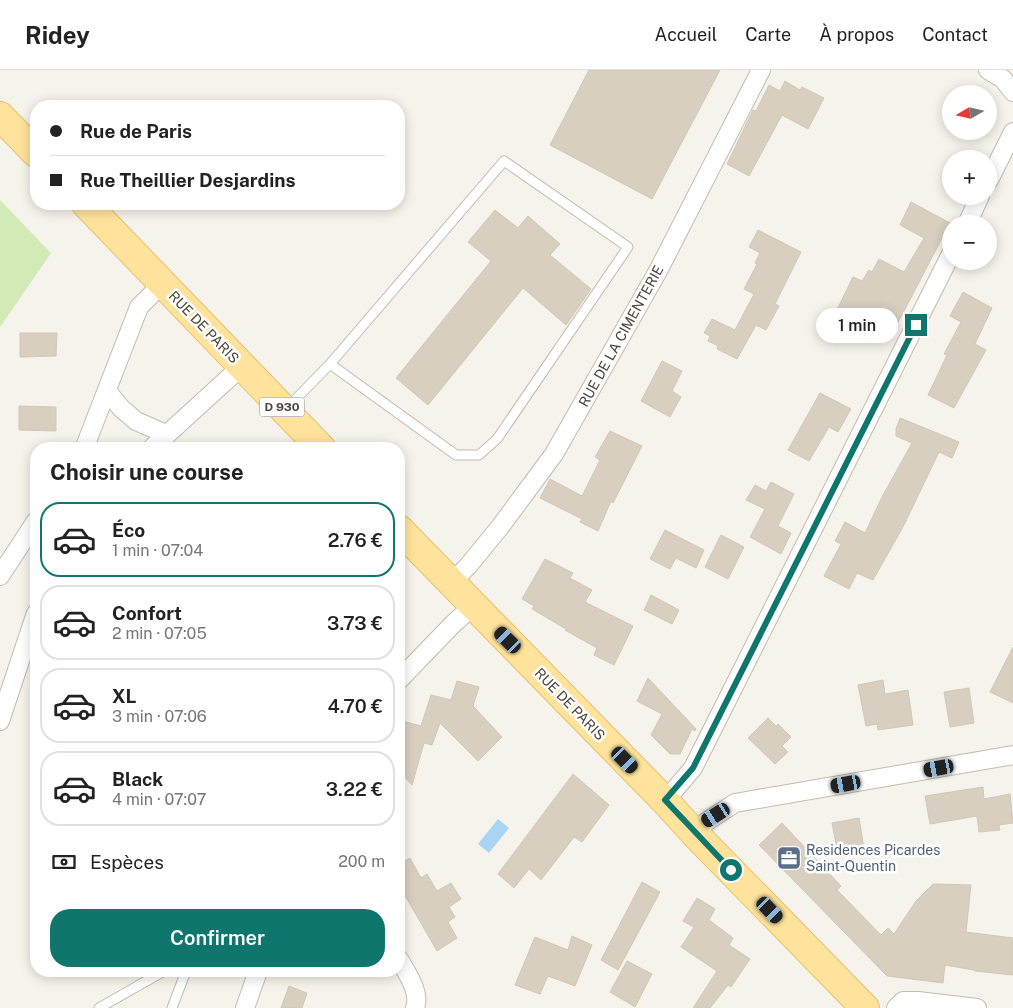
<!DOCTYPE html>
<html lang="fr">
<head>
<meta charset="utf-8">
<style>
  :root { --surface:#fff; --page:#f6f6f6; --text:#222; --muted:#767676; --line:#e0e0e0; --accent:#0f766e }
  body { margin:0; font-family:"Public Sans",sans-serif; background:var(--page); color:var(--text); height:100vh; display:flex; flex-direction:column; font-size:19px; white-space:nowrap }
  * { box-sizing:border-box; margin:0 }
  p { font-size:16px; color:var(--muted) }
  .icon { flex:none; width:28px; height:28px; fill:none; stroke:currentColor; stroke-width:2; stroke-linecap:round; stroke-linejoin:round }
  .map { position:relative; flex:1; overflow:hidden }
  .sheet { position:absolute; left:30px; top:372px; width:375px; height:535px; display:flex; flex-direction:column; background:var(--surface); border-radius:20px; box-shadow:0 2px 12px #0003 }
  .sheet>* { flex:none }
  .top-card { position:absolute; left:30px; top:30px; width:375px; height:110px; border-radius:20px; box-shadow:0 2px 12px #0003; display:grid; align-content:center; height:110px; padding:0 20px; background:var(--surface) }
  .needle { width:32px; rotate:261deg }
  .tools { position:absolute; left:942px; top:15px; display:grid; gap:10px }
  .tools a { display:grid; place-items:center; width:55px; height:55px; border-radius:50%; background:var(--surface); box-shadow:0 2px 12px #0003; font-size:25px }
  .end { position:absolute; width:22px; height:22px; margin:-11px; border:6px solid #0f766e; background:#fff; box-shadow:0 0 0 2px #fff }
  .from { border-radius:50% }
  .bubble { position:absolute; height:35px; border-radius:18px; background:var(--surface); box-shadow:0 2px 12px #0003; font-size:16px; font-weight:600; line-height:35px; text-align:center }
  .car { position:absolute; width:15px; height:30px; margin:-15px -8px; border-radius:6px; box-shadow:0 0 4px 1px #0007; background:linear-gradient(#222 24%,#8ab4d8 0 40%,#222 0 76%,#8ab4d8 0 86%,#222 0) }
  .top-card b { display:flex; align-items:center; gap:18px; height:48px; font-size:19px }
  .top-card b+b { border-top:1px solid var(--line) }
  .top-card i { width:12px; height:12px; background:var(--text) }
  ul { padding:0; list-style:none }
  li { display:flex; align-items:center; gap:15px; height:75px; margin:0 10px 8px; padding:0 10px; border:2px solid var(--line); border-radius:20px }
  li div { flex:1 }
  li b { display:block; font-size:19px }
  li em { font-style:normal; font-weight:600 }
  li.current { border-color:var(--accent) }
  li>.icon { width:45px; height:45px; stroke-width:1.5 }
  h2 { padding:0 20px; font-size:22px; line-height:60px }
  .pay { display:flex; align-items:center; gap:12px; height:55px; padding:0 20px; font-size:19px }
  .pay p { margin-inline-start:auto }
  .cta { display:flex; gap:10px; margin-top:auto; padding:10px 20px }
  .cta a { flex:1; height:58px; border-radius:20px; background:var(--accent); color:#fff; font-size:20px; font-weight:600; line-height:58px; text-align:center }
  header { display:flex; align-items:center; gap:30px; box-sizing:border-box; height:70px; padding:0 25px; background:var(--surface); border-bottom:1px solid var(--line) }
  header strong { font-size:24px }
  nav { display:flex; gap:28px; margin-inline-start:auto; font-size:18px }
  .map>svg:first-child { display:block }
</style>
</head>
<body>
<header>
<strong>Ridey</strong>
<nav><a>Accueil</a><a>Carte</a><a>À propos</a><a>Contact</a></nav>
</header>
<div class="map">
<svg width="1013" height="938" viewBox="0 0 1013 938">
  <rect width="100%" height="100%" fill="#f6f3ec"/>
  <path fill="#d2eab5" d="M 0,130 L 51,183 L 0,257 Z"/>
  <path fill="#a9d4f2" d="M 498,749 L 509,758 L 489,783 L 478,774 Z"/>
  <path fill="#d8cfc1" stroke="#d3c7b4" d="M 589,0 L 720,0 L 652,129 L 550,75 Z
    M 785,11 L 800,20 L 802,17 L 824,28 L 808,59 L 782,45 L 749,106 L 727,94 L 753,40 L 756,41 L 769,15 L 780,21 Z
    M 911,132 L 950,153 L 892,264 L 876,256 L 866,273 L 830,254 L 853,207 L 862,211 L 869,200 L 872,202 L 879,189 L 904,202 L 924,168 L 900,155 Z
    M 495,140 L 518,158 L 528,146 L 560,174 L 550,185 L 591,219 L 566,255 L 523,218 L 428,335 L 396,308 L 491,191 L 468,172 Z
    M 758,160 L 801,182 L 775,234 L 779,236 L 766,260 L 756,255 L 737,289 L 717,279 L 718,276 L 708,271 L 710,266 L 704,263 L 712,249 L 735,260 L 754,224 L 744,219 L 757,194 L 755,193 L 760,183 L 749,177 Z
    M 963,222 L 992,238 L 975,274 L 986,280 L 954,338 L 928,325 L 947,285 L 944,284 L 961,252 L 950,246 Z
    M 20,263 L 57,263 L 56,286 L 20,287 Z
    M 662,291 L 682,301 L 672,321 L 681,327 L 670,347 L 641,331 Z
    M 820,323 L 851,339 L 838,362 L 829,357 L 809,391 L 788,380 Z
    M 19,336 L 56,337 L 56,361 L 19,360 Z
    M 900,348 L 959,372 L 952,388 L 939,382 L 904,455 L 873,510 L 857,503 L 849,519 L 824,506 L 841,474 L 835,471 L 845,452 L 865,463 L 882,427 L 912,373 L 896,366 L 896,359 Z
    M 610,361 L 642,376 L 613,433 L 611,431 L 598,461 L 580,452 L 582,449 L 540,428 L 550,409 L 582,426 L 600,390 L 595,387 Z
    M 771,412 L 794,424 L 778,456 L 791,463 L 781,484 L 750,467 L 765,439 L 746,430 L 755,415 L 766,421 Z
    M 665,460 L 704,480 L 696,498 L 676,488 L 670,499 L 650,489 Z
    M 721,465 L 744,477 L 728,509 L 705,497 Z
    M 545,489 L 573,503 L 570,508 L 592,520 L 585,532 L 633,556 L 614,595 L 594,585 L 597,578 L 565,560 L 566,559 L 532,539 L 534,536 L 522,529 Z
    M 651,525 L 679,540 L 672,554 L 644,540 Z
    M 1013,577 L 1013,633 L 990,622 Z
    M 648,608 L 696,659 L 695,661 L 692,659 L 680,684 L 670,684 L 651,665 L 662,644 L 637,631 Z
    M 883,610 L 885,624 L 908,620 L 913,655 L 878,660 L 877,654 L 866,656 L 858,615 Z
    M 457,611 L 479,617 L 473,636 L 502,667 L 478,691 L 440,653 L 432,675 L 424,673 L 412,715 L 399,701 L 399,650 L 421,656 L 431,625 L 451,630 Z
    M 969,618 L 974,653 L 950,657 L 944,622 Z
    M 768,648 L 776,656 L 778,654 L 791,667 L 782,676 L 788,682 L 775,694 L 748,668 Z
    M 573,704 L 609,735 L 582,772 L 574,767 L 541,810 L 529,799 L 514,818 L 498,804 Z
    M 983,717 L 984,729 L 1010,724 L 1013,753 L 999,755 L 1000,760 L 979,762 L 977,746 L 930,754 L 925,726 Z
    M 859,748 L 864,779 L 838,784 L 832,753 Z
    M 782,753 L 841,816 L 837,820 L 881,865 L 888,858 L 894,864 L 916,831 L 933,814 L 971,815 L 966,862 L 1013,868 L 1013,905 L 975,901 L 974,900 L 945,895 L 943,913 L 887,906 L 759,775 Z
    M 410,788 L 421,808 L 427,804 L 437,821 L 451,813 L 461,829 L 449,837 L 455,847 L 448,852 L 457,868 L 437,881 L 399,815 L 399,794 Z
    M 642,812 L 660,822 L 618,900 L 601,890 Z
    M 697,828 L 715,839 L 709,850 L 733,868 L 729,875 L 750,889 L 731,917 L 728,915 L 710,938 L 693,938 L 717,901 L 681,877 L 694,857 L 683,851 Z
    M 572,866 L 592,875 L 575,916 L 548,906 L 540,924 L 515,915 L 535,867 L 568,880 Z
    M 627,891 L 652,904 L 635,937 L 610,922 Z
    M 289,916 L 307,923 L 302,938 L 281,938 Z"/>
  <g fill="none" stroke-linecap="round" stroke-linejoin="round">
    <defs>
      <path id="lane" d="M 287,338 L 330,294 L 456,385 L 479,385 L 497,369 L 628,177 L 504,91 L 330,294
        M 99,938 L 164,901
        M 172,938 L 186,901"/>
      <path id="street" d="M 988,0 L 1003,9 L 1013,22
        M 989,110 L 1013,62
        M 967,154 L 980,126
        M 107,321 L 121,338 L 136,351 L 166,364
        M 84,379 L 139,237 L 162,214
        M 151,379 L 242,296
        M 0,506 L 36,451
        M 451,513 L 468,496 L 500,457 L 554,384 L 658,201 L 761,0
        M 399,610 L 453,554 L 473,536
        M 0,651 L 36,543
        M 665,731 L 693,698 L 951,184
        M 695,764 L 706,752 L 735,733 L 1013,685
        M 399,889 C 406,902 421,922 415,938
        M 245,938 L 258,901
        M 896,938 L 903,931 L 918,931 L 977,938"/>
      <path id="primary" d="M 0,46 L 36,83
        M 86,134 L 322,379
        M 399,459 L 665,731 L 695,764 L 865,938"/>
    </defs>
    <use href="#lane" stroke="#c2bbae" stroke-width="11"/>
    <use href="#street" stroke="#c2bbae" stroke-width="20"/>
    <use href="#primary" stroke="#e6c16a" stroke-width="30"/>
    <use href="#lane" stroke="#fff" stroke-width="9"/>
    <use href="#street" stroke="#fff" stroke-width="18"/>
    <use href="#primary" stroke="#ffe39c" stroke-width="28"/>
  </g>
  <g fill="none" stroke-linecap="round" stroke-linejoin="round">
    <path stroke="#0f766e" stroke-width="6" d="M 731,800 L 665,730 L 693,698 L 916,255"/>
  </g>
  <defs>
    <symbol id="office-square" viewBox="-11 -11 22 22"><rect x="-9" y="-9" width="18" height="18" rx="4" fill="#5c6f8a" stroke="#fff"/><path d="M-6-3h4V-5.5h4V-3h4V5H-6ZM-1-4.5V-3h2v-1.5ZM-6 0V1H6V0Z" fill="#fff"/></symbol>
  </defs>
  <g fill-rule="evenodd">
    <use href="#office-square" x="775" y="774" width="28" height="28"/>
  </g>
  <g text-anchor="middle" dominant-baseline="central" stroke-width="5" stroke-linejoin="round" paint-order="stroke">
    <rect fill="#fff" stroke="#817c74" stroke-width="1" x="259.5" y="327.5" width="45" height="19" rx="4"/>
    <g font-size="12" font-weight="bold" fill="#4b4439">
      <text x="282" y="337">D 930</text>
    </g>
    <g font-size="14" fill="#4b4439" stroke="#fff">
      <text transform="translate(204 257) rotate(46)">RUE DE PARIS</text>
      <text transform="translate(621 266) rotate(-61)">RUE DE LA CIMENTERIE</text>
      <text transform="translate(570 634) rotate(46)">RUE DE PARIS</text>
    </g>
    <g font-size="14" fill="#4e5e75" stroke="#fff" text-anchor="start">
      <text x="806" y="780">Residences Picardes<tspan x="806" dy="16">Saint-Quentin</tspan></text>
    </g>
  </g>
</svg>
<div class="tools">
<a><svg class="needle" viewBox="-14 -14 28 28"><path d="M0-13l5 13h-10z" fill="#e53935"/><path d="M0 13l5-13h-10z" fill="#767676"/></svg></a>
<a>+</a>
<a>−</a>
</div>
<i class="end from" style="left:731px;top:800px"></i>
<i class="end" style="left:916px;top:255px"></i>
<div class="bubble" style="left:816px;top:238px;width:82px">1 min</div>
<i class="car" style="left:508px;top:570px;rotate:315deg"></i>
<i class="car" style="left:625px;top:690px;rotate:135deg"></i>
<i class="car" style="left:939px;top:698px;rotate:260deg"></i>
<i class="car" style="left:846px;top:714px;rotate:260deg"></i>
<i class="car" style="left:716px;top:745px;rotate:238deg"></i>
<i class="car" style="left:770px;top:840px;rotate:136deg"></i>
<div class="top-card">
<b><i class="from"></i>Rue de Paris</b>
<b><i></i>Rue Theillier Desjardins</b>
</div>
<section class="sheet">
<h2>Choisir une course</h2>
<ul>
<li class="current"><svg class="icon" aria-label="car" viewBox="0 0 24 24"><path d="M5 17H2v-5l4-1 3-4h7l3 4 3 1v5h-3M9 17h6M6 11h13"/><circle cx="7" cy="17" r="2"/><circle cx="17" cy="17" r="2"/></svg><div><b>Éco</b><p>1 min · 07:04</p></div><em>2.76 €</em></li>
<li><svg class="icon" aria-label="car" viewBox="0 0 24 24"><path d="M5 17H2v-5l4-1 3-4h7l3 4 3 1v5h-3M9 17h6M6 11h13"/><circle cx="7" cy="17" r="2"/><circle cx="17" cy="17" r="2"/></svg><div><b>Confort</b><p>2 min · 07:05</p></div><em>3.73 €</em></li>
<li><svg class="icon" aria-label="car" viewBox="0 0 24 24"><path d="M5 17H2v-5l4-1 3-4h7l3 4 3 1v5h-3M9 17h6M6 11h13"/><circle cx="7" cy="17" r="2"/><circle cx="17" cy="17" r="2"/></svg><div><b>XL</b><p>3 min · 07:06</p></div><em>4.70 €</em></li>
<li><svg class="icon" aria-label="car" viewBox="0 0 24 24"><path d="M5 17H2v-5l4-1 3-4h7l3 4 3 1v5h-3M9 17h6M6 11h13"/><circle cx="7" cy="17" r="2"/><circle cx="17" cy="17" r="2"/></svg><div><b>Black</b><p>4 min · 07:07</p></div><em>3.22 €</em></li>
</ul>
<div class="pay"><svg class="icon" aria-label="cash" viewBox="0 0 24 24"><path d="M3 7h18v10H3z"/><circle cx="12" cy="12" r="2"/></svg>Espèces<p>200 m</p></div>
<div class="cta"><a>Confirmer</a></div>
</section>
</div>
</body>
</html>
